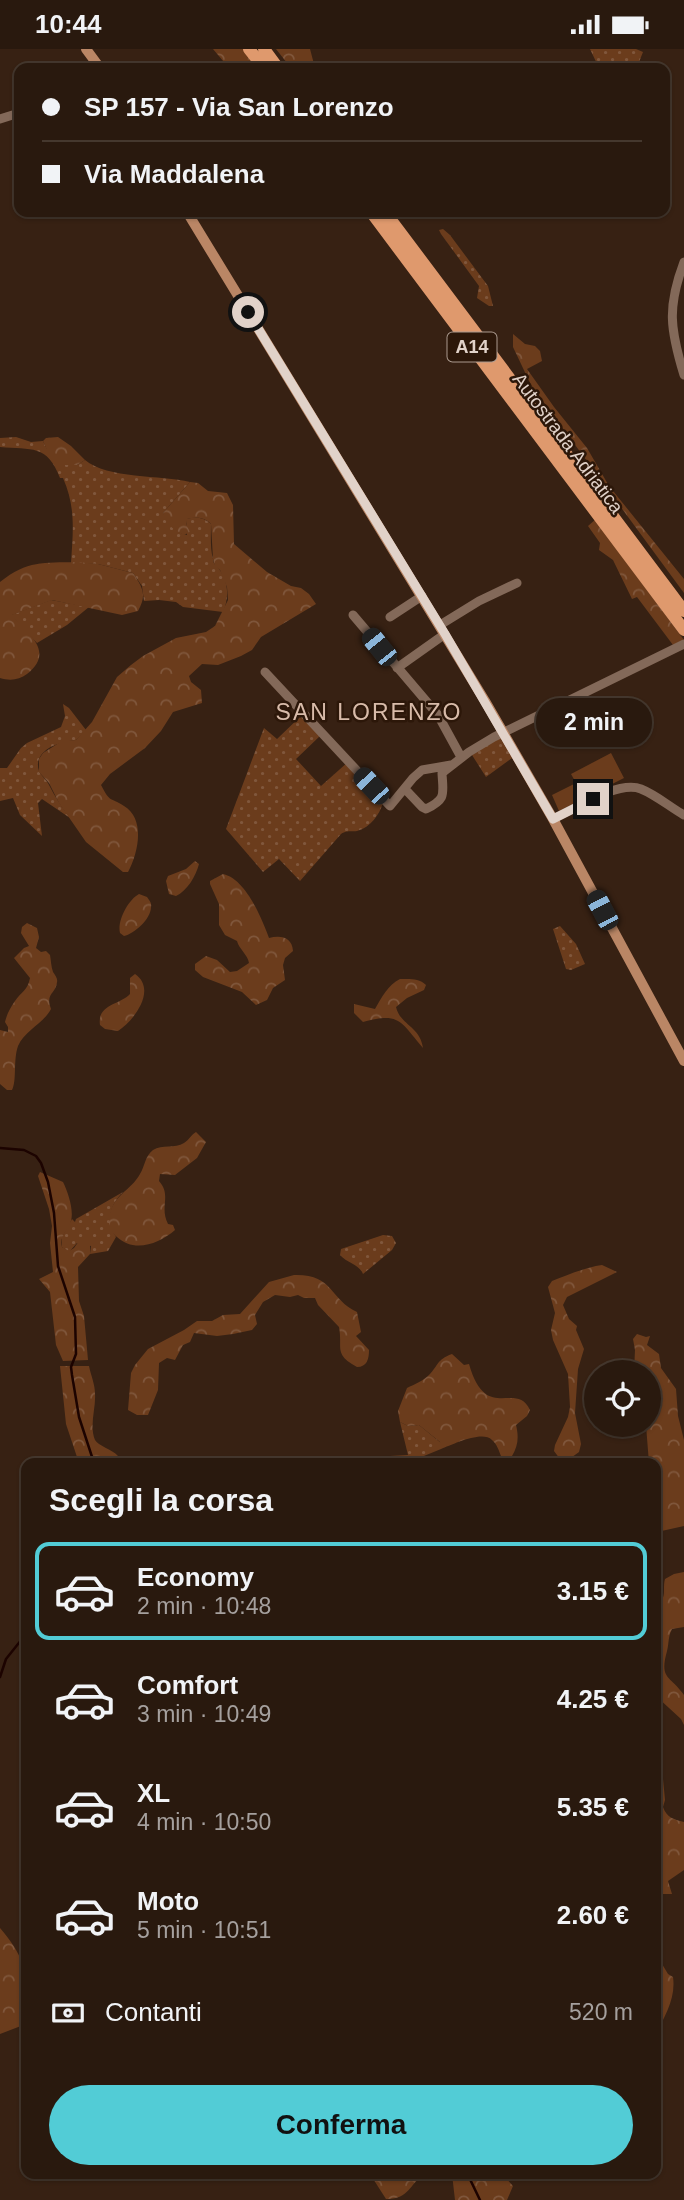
<!DOCTYPE html>
<html lang="it">
<head>
<meta charset="utf-8">
<style>
  :root { --surface:#29190e; --page:#35261c; --text:#f1f3f6; --muted:#a5a09e; --line:#45382e; --accent:#52ccd6 }
  body { margin:0; font-family:Helvetica,sans-serif; background:var(--page); color:var(--text); height:100vh; display:flex; flex-direction:column; font-size:26px; white-space:nowrap }
  * { box-sizing:border-box; margin:0 }
  p { font-size:23px; color:var(--muted) }
  .icon { flex:none; width:38px; height:38px; fill:none; stroke:currentColor; stroke-width:2; stroke-linecap:round; stroke-linejoin:round }
  .map { position:relative; flex:1; overflow:hidden }
  .drawer { position:absolute; left:21px; top:1409px; width:640px; height:721px; display:flex; flex-direction:column; background:var(--surface); border-radius:14px; box-shadow:0 2px 5px #0004,0 0 0 2px var(--line) }
  .drawer>* { flex:none }
  .guide { position:absolute; left:14px; top:14px; width:656px; height:154px; border-radius:14px; box-shadow:0 2px 5px #0004,0 0 0 2px var(--line); display:grid; align-content:center; height:154px; padding:0 28px; background:var(--surface) }
  .buttons { position:absolute; left:584px; top:1311px; display:grid; gap:14px }
  .buttons a { display:grid; place-items:center; width:77px; height:77px; border-radius:50%; background:var(--surface); box-shadow:0 2px 5px #0004,0 0 0 2px var(--line); font-size:35px }
  .end { position:absolute; width:32px; height:32px; margin:-16px; border:9px solid #e1d2c9; background:#111; box-shadow:0 0 0 4px #111 }
  .from { border-radius:50% }
  .bubble { position:absolute; height:49px; border-radius:24px; background:var(--surface); box-shadow:0 2px 5px #0004,0 0 0 2px var(--line); font-size:23px; font-weight:600; line-height:49px; text-align:center }
  .car { position:absolute; width:21px; height:42px; margin:-21px -10px; border-radius:9px; box-shadow:0 0 5px 2px #0007; background:linear-gradient(#222 24%,#8ab4d8 0 40%,#222 0 76%,#8ab4d8 0 86%,#222 0) }
  .guide b { display:flex; align-items:center; gap:24px; height:66px; font-size:26px }
  .guide b+b { border-top:2px solid var(--line) }
  .guide i { width:18px; height:18px; background:var(--text) }
  ul { padding:0; list-style:none }
  li { display:flex; align-items:center; gap:21px; height:98px; margin:0 14px 10px; padding:0 14px; border:4px solid transparent; border-radius:14px }
  li div { flex:1 }
  li b { display:block; font-size:26px }
  li em { font-style:normal; font-weight:600 }
  li.current { border-color:var(--accent) }
  li>.icon { width:63px; height:63px; stroke-width:1.5 }
  h2 { padding:0 28px; font-size:32px; line-height:84px }
  .pay { display:flex; align-items:center; gap:18px; height:77px; padding:0 28px; font-size:26px }
  .pay p { margin-inline-start:auto }
  .cta { display:flex; gap:14px; margin-top:auto; padding:14px 28px }
  .cta a { flex:1; height:80px; border-radius:42px; background:var(--accent); color:#111; font-size:28px; font-weight:600; line-height:80px; text-align:center }
  .status { display:flex; justify-content:space-between; align-items:center; height:49px; padding:0 35px; background:var(--surface); direction:ltr }
  .status svg { height:19px; fill:currentColor }
  .map>svg:first-child { display:block }
</style>
</head>
<body>
<div class="status"><b>10:44</b><svg viewBox="0 0 49 12"><path d="M0 12V9h3v3zM5 12V6h3v6zM10 12V3h3v9zM15 12V0h3v12zM26 1h20v11H26zM47 4h2v5h-2z"/></svg></div>
<div class="map">
<svg width="684" height="2151" viewBox="0 0 684 2151">
  <defs>
    <pattern id="grass-dots" width="8" height="8" patternUnits="userSpaceOnUse" patternTransform="scale(1.75)"><rect width="8" height="8" fill="#6b3c1c"/><path d="M2 2h.1M6 6h.1" fill="none" stroke="#80573c" stroke-width="1.8" stroke-linecap="round"/></pattern>
    <pattern id="forest-crowns" width="20" height="18" patternUnits="userSpaceOnUse" patternTransform="scale(1.75)"><rect width="20" height="18" fill="#6b3c1c"/><path d="M2 6a3 3 0 1 1 6 0M12 15a3 3 0 1 1 6 0" fill="none" stroke="#80573c"/></pattern>
  </defs>
  <rect width="100%" height="100%" fill="#372113"/>
  <path fill="url(#grass-dots)" d="M 590,0 L 636,0 L 643,3 L 639,13 L 647,19 L 640,19 L 632,14 L 614,19 L 599,19 Z
    M 443,180 L 450,186 L 488,237 L 493,257 L 489,257 L 477,249 L 479,237 L 441,185 L 439,181 Z
    M 16,388 L 31,393 L 43,392 C 50,409 60,412 77,416 L 85,411 C 107,430 161,426 190,433 L 163,464 C 170,475 174,483 187,486 L 186,470 C 196,468 203,468 211,475 C 211,487 210,499 213,510 C 214,517 215,514 219,520 C 229,533 229,549 223,563 L 183,558 L 176,553 L 159,551 L 144,552 L 142,537 L 133,524 L 98,515 L 71,514 C 73,483 76,458 63,429 L 60,429 C 47,395 32,401 0,398 L 0,389 Z
    M 51,551 L 89,558 L 67,576 L 37,594 L 11,566 Z
    M 63,655 L 69,659 L 86,681 L 76,691 C 61,692 32,701 39,722 C 41,727 47,731 49,736 C 55,748 62,758 70,769 L 42,750 L 38,754 L 42,787 L 20,766 L 13,749 L 0,752 L 0,719 L 7,719 L 21,699 L 27,694 L 61,678 L 65,667 Z
    M 303,665 L 321,686 L 296,710 L 321,737 L 348,713 L 383,754 C 379,766 371,778 357,782 C 350,783 347,781 341,785 L 300,832 L 279,810 L 263,823 L 226,780 L 264,679 L 277,690 Z
    M 499,687 L 512,709 L 486,728 L 472,706 Z
    M 560,877 L 576,895 L 585,915 L 571,921 L 566,920 L 553,880 Z
    M 123,1143 C 110,1156 105,1173 116,1188 L 108,1202 L 90,1205 L 91,1197 L 77,1194 L 69,1203 L 62,1198 L 62,1188 L 72,1170 L 75,1173 L 76,1170 Z
    M 383,1186 L 392,1187 L 396,1194 L 392,1201 L 363,1225 C 359,1215 347,1214 340,1206 L 341,1200 Z
    M 400,1373 L 408,1377 L 419,1376 L 441,1394 L 441,1400 L 419,1409 L 416,1414 L 382,1414 L 390,1407 L 408,1406 Z"/>
  <path fill="url(#forest-crowns)" d="M 213,0 L 243,0 L 257,19 L 229,19 Z
    M 276,0 L 310,0 L 315,19 L 291,19 Z
    M 513,285 L 525,295 L 535,297 L 540,302 L 542,312 L 527,320 L 554,358 L 587,399 L 609,437 L 684,530 L 684,544 L 531,336 L 513,298 Z
    M 58,388 L 71,397 L 85,411 L 77,416 L 61,416 L 48,403 L 43,392 L 46,389 Z
    M 190,433 L 198,434 L 208,442 L 227,444 L 233,456 L 234,495 L 267,523 L 291,537 L 301,539 L 309,545 L 316,555 L 261,588 L 252,601 L 241,607 L 218,616 L 202,615 L 189,627 L 191,633 L 201,641 L 202,654 L 173,663 L 161,682 L 145,699 L 110,725 L 101,736 C 111,755 109,747 124,757 C 146,770 138,805 128,823 L 123,823 L 86,793 L 59,754 L 49,734 L 39,723 L 39,710 L 43,704 L 62,692 L 76,691 L 92,673 L 117,628 L 131,616 L 143,607 L 176,589 L 206,583 L 215,577 L 228,551 L 227,538 L 220,521 L 215,517 L 213,510 L 211,475 C 204,468 196,468 187,470 L 186,475 L 190,483 L 184,486 C 174,481 165,475 163,464 Z
    M 596,470 L 601,479 L 684,591 L 673,596 L 637,548 L 632,550 L 613,511 L 599,501 L 600,494 L 588,477 Z
    M 77,513 L 98,515 L 133,524 C 143,539 147,546 138,562 L 122,566 L 52,551 L 12,566 C 27,584 56,602 27,625 C 19,631 10,632 0,629 L 0,533 C 28,511 43,514 77,513 Z
    M 195,812 L 199,815 C 196,827 187,842 176,847 L 169,845 L 166,832 L 168,827 L 186,820 Z
    M 223,825 C 246,830 262,870 269,889 C 281,886 292,888 293,902 L 285,909 L 283,916 L 285,931 L 273,939 L 267,951 L 256,956 L 242,943 L 203,928 L 195,921 L 195,915 L 206,907 L 217,911 L 230,923 L 237,922 L 249,914 C 248,906 239,900 237,892 L 225,886 L 219,876 L 219,855 L 210,835 L 210,832 Z
    M 139,845 L 147,848 C 149,851 152,854 151,858 C 151,870 134,885 124,887 L 120,884 C 117,872 128,851 139,845 Z
    M 27,874 L 37,879 L 39,888 L 36,899 L 41,903 L 46,902 L 50,906 C 51,912 51,917 53,923 C 55,926 58,930 57,933 C 56,945 45,944 51,960 C 43,975 25,981 18,997 C 13,1011 17,1032 12,1041 L 7,1041 L 0,1035 L 0,981 L 8,983 L 8,978 L 5,973 C 7,965 10,959 15,952 C 21,943 28,941 30,929 L 14,909 L 24,899 L 29,897 L 21,884 L 22,878 Z
    M 135,925 C 157,940 135,971 118,982 L 105,980 L 100,976 C 97,955 120,956 130,945 L 130,929 Z
    M 400,930 C 410,930 419,929 426,936 L 424,941 L 407,949 L 396,958 C 400,976 420,977 423,999 C 400,972 400,963 363,973 L 354,964 L 354,955 L 375,960 C 382,948 388,936 400,930 Z
    M 196,1083 L 206,1093 L 197,1109 L 175,1126 L 160,1125 L 159,1132 C 172,1147 159,1157 168,1175 L 173,1176 L 175,1181 C 159,1195 134,1204 117,1188 C 111,1183 108,1176 109,1169 C 113,1145 130,1143 140,1125 C 145,1117 145,1107 153,1101 C 162,1095 175,1100 184,1094 C 189,1091 191,1086 196,1083 Z
    M 40,1123 L 63,1133 C 68,1143 74,1161 71,1172 C 68,1183 59,1186 62,1198 L 69,1202 L 74,1199 L 81,1189 L 90,1190 L 90,1205 L 78,1218 L 79,1252 L 84,1267 L 88,1311 L 63,1312 L 56,1296 L 50,1243 L 39,1230 L 53,1223 L 50,1194 L 52,1177 L 49,1160 L 38,1127 Z
    M 602,1216 L 617,1223 L 567,1248 L 563,1256 L 569,1270 L 577,1277 L 576,1281 L 584,1300 L 578,1320 L 575,1364 L 581,1395 L 579,1403 L 568,1411 L 560,1410 L 554,1402 L 555,1396 L 568,1368 L 570,1358 L 568,1325 L 553,1291 L 551,1281 L 555,1264 L 548,1238 L 552,1232 C 567,1226 587,1218 602,1216 Z
    M 294,1226 C 334,1225 329,1250 357,1263 L 361,1283 L 356,1287 L 369,1301 C 369,1310 367,1318 357,1318 C 333,1305 343,1299 339,1278 L 318,1256 L 315,1249 L 304,1249 L 298,1246 L 290,1248 L 275,1246 L 263,1253 L 255,1266 L 257,1275 L 252,1281 L 233,1285 L 217,1287 L 194,1284 L 190,1293 L 183,1296 L 175,1311 L 167,1309 L 159,1314 L 158,1341 L 148,1366 L 137,1366 L 128,1361 L 131,1324 L 135,1316 L 148,1300 L 184,1281 L 197,1272 L 212,1272 L 223,1266 L 240,1265 L 269,1233 Z
    M 637,1285 L 646,1288 L 650,1287 L 647,1296 L 659,1305 L 661,1319 L 676,1340 L 678,1367 L 684,1391 L 684,1477 L 657,1483 L 656,1414 L 649,1414 L 646,1376 L 649,1376 C 649,1367 650,1360 651,1352 C 652,1347 649,1331 649,1323 L 634,1323 L 635,1301 L 633,1290 Z
    M 452,1305 L 464,1316 L 469,1315 C 486,1375 516,1331 530,1361 L 527,1367 L 516,1376 C 519,1388 518,1397 512,1407 L 507,1408 L 501,1407 C 499,1402 497,1395 492,1391 C 482,1381 452,1396 441,1400 L 440,1393 L 419,1376 L 408,1377 L 400,1373 L 398,1362 L 407,1339 C 415,1335 423,1332 429,1326 C 439,1316 436,1311 452,1305 Z
    M 60,1317 L 89,1317 C 91,1327 95,1335 95,1345 C 96,1359 89,1377 95,1391 C 98,1397 112,1400 118,1407 L 117,1414 L 79,1414 L 66,1375 Z
    M 684,1523 L 684,1578 L 672,1580 C 668,1587 669,1594 667,1602 C 659,1631 670,1626 684,1646 L 684,1676 L 681,1670 L 656,1647 L 656,1555 C 668,1550 662,1540 665,1530 L 674,1525 Z
    M 656,1725 L 663,1730 L 665,1751 L 663,1758 C 667,1769 673,1770 684,1773 L 684,1821 L 668,1832 L 672,1845 L 656,1845 Z
    M 0,1879 C 31,1915 26,1930 26,1975 L 0,1985 Z
    M 656,1905 L 668,1925 L 673,1928 C 676,1949 665,1967 656,1985 Z
    M 370,2125 L 424,2125 C 410,2135 408,2151 386,2150 Z
    M 452,2125 C 470,2124 488,2125 505,2128 L 513,2137 L 507,2151 L 455,2151 Z"/>
  <path fill="#6b3c1c" d="M 611,704 L 624,729 L 559,762 L 552,746 L 576,734 L 571,725 Z"/>
  <g fill="none" stroke-linecap="round" stroke-linejoin="round">
    <path stroke="#1c0300" stroke-width="2.5" d="M 0,1099 L 24,1101 L 36,1107 L 41,1114 L 48,1133 L 54,1164 L 58,1217 L 75,1268 L 76,1305 L 71,1318 L 72,1326 L 79,1368 L 94,1414
      M 0,1628 L 6,1610 L 26,1585
      M 467,2124 L 480,2151"/>
    <path stroke="#836959" stroke-width="9" d="M 0,70 L 19,64
      M 684,213 C 667,258 670,280 684,326
      M 353,566 L 438,666 L 461,708
      M 390,568 L 422,547
      M 440,576 L 479,552 L 517,534
      M 397,619 L 445,585
      M 265,623 L 390,757 L 413,729 L 422,721 L 451,716
      M 405,740 L 422,758 L 426,760 C 447,750 443,745 442,724 L 469,703 L 494,688 L 684,595
      M 553,770 C 575,760 618,731 641,740 C 656,746 670,758 684,766"/>
    <path stroke="#ba8665" stroke-width="10" d="M 86,0 L 100,19
      M 187,163 L 485,652 L 553,770 L 684,1012"/>
    <path stroke="#df996d" stroke-width="12" d="M 249,0 L 264,19
      M 264,0 L 278,19
      M 371,163 L 684,581
      M 385,163 L 684,562"/>
  </g>
  <g fill="none" stroke-linecap="round" stroke-linejoin="round">
    <path stroke="#e1d2c9" stroke-width="9" d="M 248,263 L 445,585 L 553,770 L 593,750"/>
  </g>
  <g text-anchor="middle" dominant-baseline="central" stroke-width="5" stroke-linejoin="round" paint-order="stroke">
    <rect fill="#2c1709" stroke="#ab9a8f" stroke-width="2" x="447.5" y="283.5" width="49" height="29" rx="5"/>
    <g font-size="18" font-weight="bold" fill="#e1d2c9">
      <text x="472" y="298">A14</text>
    </g>
    <g font-size="19" fill="#e1d2c9" stroke="#2c1709">
      <text transform="translate(568 394) rotate(53)">Autostrada Adriatica</text>
    </g>
    <g font-size="23" letter-spacing="2" fill="#d8bba9" stroke="#2c1709">
      <text x="369" y="663">SAN LORENZO</text>
    </g>
  </g>
</svg>
<div class="buttons">
<a><svg class="icon" aria-label="locate" viewBox="0 0 24 24"><circle cx="12" cy="12" r="6"/><path d="M12 2v4M12 18v4M2 12h4M18 12h4"/></svg></a>
</div>
<i class="end from" style="left:248px;top:263px"></i>
<i class="end" style="left:593px;top:750px"></i>
<div class="bubble" style="left:536px;top:649px;width:116px">2 min</div>
<i class="car" style="left:379px;top:598px;rotate:321deg"></i>
<i class="car" style="left:371px;top:737px;rotate:317deg"></i>
<i class="car" style="left:602px;top:861px;rotate:332deg"></i>
<div class="guide">
<b><i class="from"></i>SP 157 - Via San Lorenzo</b>
<b><i></i>Via Maddalena</b>
</div>
<section class="drawer">
<h2>Scegli la corsa</h2>
<ul>
<li class="current"><svg class="icon" aria-label="car" viewBox="0 0 24 24"><path d="M5 17H2v-5l4-1 3-4h7l3 4 3 1v5h-3M9 17h6M6 11h13"/><circle cx="7" cy="17" r="2"/><circle cx="17" cy="17" r="2"/></svg><div><b>Economy</b><p>2 min · 10:48</p></div><em>3.15 €</em></li>
<li><svg class="icon" aria-label="car" viewBox="0 0 24 24"><path d="M5 17H2v-5l4-1 3-4h7l3 4 3 1v5h-3M9 17h6M6 11h13"/><circle cx="7" cy="17" r="2"/><circle cx="17" cy="17" r="2"/></svg><div><b>Comfort</b><p>3 min · 10:49</p></div><em>4.25 €</em></li>
<li><svg class="icon" aria-label="car" viewBox="0 0 24 24"><path d="M5 17H2v-5l4-1 3-4h7l3 4 3 1v5h-3M9 17h6M6 11h13"/><circle cx="7" cy="17" r="2"/><circle cx="17" cy="17" r="2"/></svg><div><b>XL</b><p>4 min · 10:50</p></div><em>5.35 €</em></li>
<li><svg class="icon" aria-label="car" viewBox="0 0 24 24"><path d="M5 17H2v-5l4-1 3-4h7l3 4 3 1v5h-3M9 17h6M6 11h13"/><circle cx="7" cy="17" r="2"/><circle cx="17" cy="17" r="2"/></svg><div><b>Moto</b><p>5 min · 10:51</p></div><em>2.60 €</em></li>
</ul>
<div class="pay"><svg class="icon" aria-label="cash" viewBox="0 0 24 24"><path d="M3 7h18v10H3z"/><circle cx="12" cy="12" r="2"/></svg>Contanti<p>520 m</p></div>
<div class="cta"><a>Conferma</a></div>
</section>
</div>
</body>
</html>
